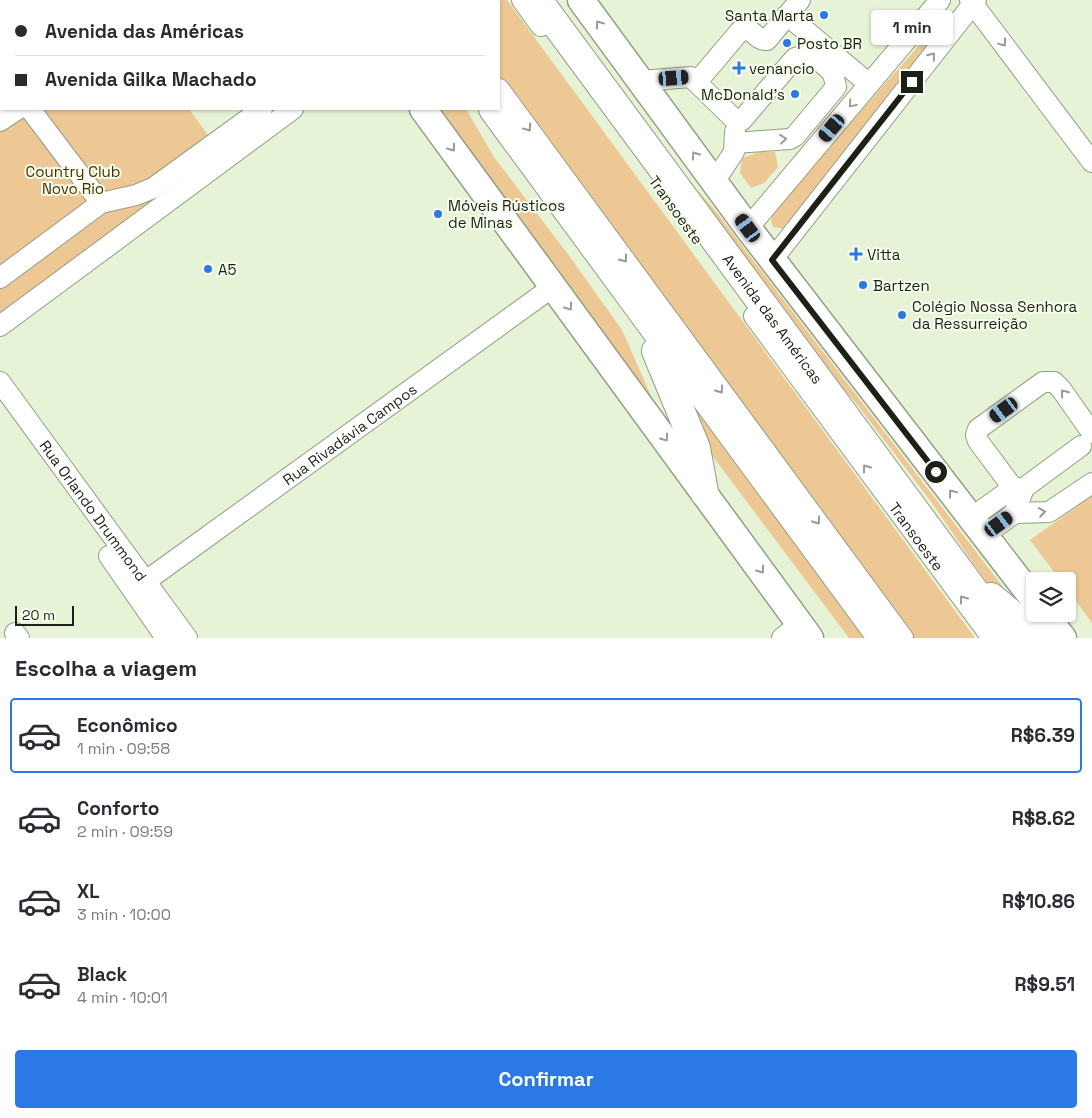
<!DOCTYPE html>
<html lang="pt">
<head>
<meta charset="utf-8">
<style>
  :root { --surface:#fff; --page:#f2f2f3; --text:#2b2b33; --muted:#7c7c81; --line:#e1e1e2; --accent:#2a79e5 }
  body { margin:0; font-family:"Space Grotesk",sans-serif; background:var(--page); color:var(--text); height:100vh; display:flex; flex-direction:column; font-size:19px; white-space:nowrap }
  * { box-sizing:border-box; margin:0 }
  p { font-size:16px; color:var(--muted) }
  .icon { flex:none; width:28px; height:28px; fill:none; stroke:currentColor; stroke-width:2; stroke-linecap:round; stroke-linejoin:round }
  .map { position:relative; height:638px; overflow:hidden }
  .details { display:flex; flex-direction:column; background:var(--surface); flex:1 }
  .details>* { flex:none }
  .banner { position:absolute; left:0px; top:0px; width:500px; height:110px; box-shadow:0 1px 4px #0004; display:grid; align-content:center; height:110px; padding:0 15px; background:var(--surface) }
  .tools { position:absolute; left:1026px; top:572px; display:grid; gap:10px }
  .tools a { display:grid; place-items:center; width:50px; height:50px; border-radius:5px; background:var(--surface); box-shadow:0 1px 4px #0004; font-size:25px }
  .scale { position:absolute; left:15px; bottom:12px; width:59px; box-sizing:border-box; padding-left:5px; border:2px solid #1c2116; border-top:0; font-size:14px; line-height:18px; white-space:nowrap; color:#1c2116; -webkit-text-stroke:4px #f6feed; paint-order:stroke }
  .end { position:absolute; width:22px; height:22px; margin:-11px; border:6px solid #1c2116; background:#fff; box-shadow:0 0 0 2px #fff }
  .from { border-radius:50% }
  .bubble { position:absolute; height:35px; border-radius:5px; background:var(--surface); box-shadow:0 1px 4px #0004; font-size:16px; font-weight:700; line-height:35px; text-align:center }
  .car { position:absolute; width:15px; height:30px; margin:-15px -8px; border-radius:6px; box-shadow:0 0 4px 1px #0007; background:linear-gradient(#222 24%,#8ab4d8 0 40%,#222 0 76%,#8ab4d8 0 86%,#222 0) }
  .banner b { display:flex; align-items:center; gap:18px; height:48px; font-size:19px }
  .banner b+b { border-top:1px solid var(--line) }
  .banner i { width:12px; height:12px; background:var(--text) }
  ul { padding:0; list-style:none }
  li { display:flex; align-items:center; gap:15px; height:75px; margin:0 10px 8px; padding:0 5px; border:2px solid transparent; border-radius:5px }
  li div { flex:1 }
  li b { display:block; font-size:19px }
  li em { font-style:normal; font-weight:700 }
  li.current { border-color:var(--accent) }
  li>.icon { width:45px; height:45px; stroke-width:1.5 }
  h2 { padding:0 15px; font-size:22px; line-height:60px }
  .cta { display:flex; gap:10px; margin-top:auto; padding:10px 15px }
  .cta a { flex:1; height:58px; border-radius:5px; background:var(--accent); color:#fff; font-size:20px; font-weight:700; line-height:58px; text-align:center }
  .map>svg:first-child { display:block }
</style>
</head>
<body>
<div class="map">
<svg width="1092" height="638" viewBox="0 0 1092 638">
  <rect width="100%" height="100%" fill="#e6f3d6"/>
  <path fill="#edc894" d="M 0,0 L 110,1 L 1,1 L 1,109 L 189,109 L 224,157 L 0,320 Z
    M 441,0 L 507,0 L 975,638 L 913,638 L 499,79 L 499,1 Z
    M 938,24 L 943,24 L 945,27 L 785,229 L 773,227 L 771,221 L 772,214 L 795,185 Z
    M 440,109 L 466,109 L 494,157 L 570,257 L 622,330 L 652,398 Z
    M 642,127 L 714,209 L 1019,608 L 991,589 L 932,503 L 856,403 L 789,330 Z
    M 759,152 L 775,152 L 778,167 L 764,183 L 751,188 L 740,173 L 742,158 Z
    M 673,375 L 870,638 L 849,638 L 705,446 Z
    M 1092,496 L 1092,623 L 1068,590 L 1068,581 L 1061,581 L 1030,540 Z"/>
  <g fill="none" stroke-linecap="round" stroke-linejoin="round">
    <defs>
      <g id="minor">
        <path d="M 433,0 L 434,1"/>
        <path d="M 522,0 L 541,26"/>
        <path d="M 970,0 L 1092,162"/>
        <path d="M 321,1 L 323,0"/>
        <path d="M 787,15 L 869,84"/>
        <path d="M 0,69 L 1,71"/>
        <path d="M 640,81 L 691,77 L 735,120 L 742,120 L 795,58 C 813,51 819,61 833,73 L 836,87 L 795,136 L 790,139 L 735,143"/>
        <path d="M 697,82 L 740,31 L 745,28 C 753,30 757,41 767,40 L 800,0"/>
        <path d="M 499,89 L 903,638"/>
        <path d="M 30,109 L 101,203"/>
        <path d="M 0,121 L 18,109"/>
        <path d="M 714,182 L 734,152 L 735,132"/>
        <path d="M 748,228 L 940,0"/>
        <path d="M 772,260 L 976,0"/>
        <path d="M 0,278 L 101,203 L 136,195 L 153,188 L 262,109"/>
        <path id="s1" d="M 754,316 L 992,638"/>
        <path d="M 0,326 L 293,109"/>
        <path id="s2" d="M 0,382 L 187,638"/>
        <path d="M 1013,488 L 978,441 L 976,435 L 978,429 L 1043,382 L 1054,382 L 1061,389 L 1092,433"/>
        <path d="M 1016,509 L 1024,488 L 1081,446"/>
        <path d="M 971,518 L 1013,488 L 1024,488"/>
        <path d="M 984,535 L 1015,513 L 1049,512 L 1092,483"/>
        <path d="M 109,556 L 166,638"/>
        <path id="s3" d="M 146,581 L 554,286"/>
        <path d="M 15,633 L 19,638"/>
        <path d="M 782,638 L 800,624"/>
      </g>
      <path id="major" d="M 343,0 L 344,1
        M 581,0 L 748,228 L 1035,601
        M 423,109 L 810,638
        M 1044,614 L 1063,638"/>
      <g id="highway">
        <path d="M 362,0 L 362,1"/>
        <path d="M 414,0 L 415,1"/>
        <path id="s4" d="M 538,0 L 1009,638"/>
        <path d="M 493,109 L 882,638"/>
        <path d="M 656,351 L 696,448 L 704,492"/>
        <path d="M 991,597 L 1040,638"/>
      </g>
    </defs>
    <use href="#minor" stroke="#929f84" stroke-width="22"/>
    <use href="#major" stroke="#929f84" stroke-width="29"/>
    <use href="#highway" stroke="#929f84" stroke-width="30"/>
    <use href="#minor" stroke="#fff" stroke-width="20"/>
    <use href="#major" stroke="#fff" stroke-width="26"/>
    <use href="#highway" stroke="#fff" stroke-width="28"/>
  </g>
  <defs><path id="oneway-chevron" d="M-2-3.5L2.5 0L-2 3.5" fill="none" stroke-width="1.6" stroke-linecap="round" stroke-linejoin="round" transform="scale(1.25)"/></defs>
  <g stroke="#999b96">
    <use href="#oneway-chevron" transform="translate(599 24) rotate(-126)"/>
    <use href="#oneway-chevron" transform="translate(1003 43) rotate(53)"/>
    <use href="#oneway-chevron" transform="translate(932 56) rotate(-52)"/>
    <use href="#oneway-chevron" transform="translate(852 104) rotate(130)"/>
    <use href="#oneway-chevron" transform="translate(528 128) rotate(54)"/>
    <use href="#oneway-chevron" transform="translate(783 139) rotate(-6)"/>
    <use href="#oneway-chevron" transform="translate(452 148) rotate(54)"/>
    <use href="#oneway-chevron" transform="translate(695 155) rotate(-126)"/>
    <use href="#oneway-chevron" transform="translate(624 259) rotate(54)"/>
    <use href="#oneway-chevron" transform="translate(569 307) rotate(54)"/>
    <use href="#oneway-chevron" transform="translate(720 390) rotate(54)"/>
    <use href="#oneway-chevron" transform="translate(1064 393) rotate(-128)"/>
    <use href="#oneway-chevron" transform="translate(665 438) rotate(54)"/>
    <use href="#oneway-chevron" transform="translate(866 468) rotate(-126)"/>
    <use href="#oneway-chevron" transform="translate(952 493) rotate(-128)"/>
    <use href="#oneway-chevron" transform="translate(1042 512) rotate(-9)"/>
    <use href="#oneway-chevron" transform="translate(817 521) rotate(54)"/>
    <use href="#oneway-chevron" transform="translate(761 570) rotate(54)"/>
    <use href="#oneway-chevron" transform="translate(963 599) rotate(-126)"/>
  </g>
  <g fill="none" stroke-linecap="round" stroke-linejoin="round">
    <path stroke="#1c2116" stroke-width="6" d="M 912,82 L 772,260 L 936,472"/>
  </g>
  <g fill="#2a79e5" stroke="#f6feed" stroke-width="2">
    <circle cx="824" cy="15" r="5"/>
    <circle cx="787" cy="43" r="5"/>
    <path d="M736.5 60.5h5v5h5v5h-5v5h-5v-5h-5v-5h5z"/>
    <circle cx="795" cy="94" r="5"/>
    <circle cx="438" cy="214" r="5"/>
    <path d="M853.5 246.5h5v5h5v5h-5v5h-5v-5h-5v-5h5z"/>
    <circle cx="208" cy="269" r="5"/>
    <circle cx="863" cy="285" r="5"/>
    <circle cx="902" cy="315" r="5"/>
  </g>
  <g text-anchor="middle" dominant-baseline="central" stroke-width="4" stroke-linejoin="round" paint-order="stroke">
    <g font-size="15" fill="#1c2116" stroke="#f6feed" text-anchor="start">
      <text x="814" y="15" text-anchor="end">Santa Marta</text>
      <text x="797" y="43">Posto BR</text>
      <text x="749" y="68">venancio</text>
      <text x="785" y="94" text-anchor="end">McDonald's</text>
      <text x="448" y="205">Móveis Rústicos<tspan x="448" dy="17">de Minas</tspan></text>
      <text x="867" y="254">Vitta</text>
      <text x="218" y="269">A5</text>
      <text x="873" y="285">Bartzen</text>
      <text x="912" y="306">Colégio Nossa Senhora<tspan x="912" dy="17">da Ressurreição</tspan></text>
    </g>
    <g font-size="15" fill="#4a2f00" stroke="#f6feed">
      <text x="73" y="171">Country Club<tspan x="73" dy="17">Novo Rio</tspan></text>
    </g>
    <g font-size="15" fill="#1c2116" stroke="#f6feed">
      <text transform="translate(676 210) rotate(54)">Transoeste</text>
      <text stroke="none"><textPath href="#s4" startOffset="396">Avenida das Américas</textPath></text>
      <text stroke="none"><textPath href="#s3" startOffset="251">Rua Rivadávia Campos</textPath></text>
      <text stroke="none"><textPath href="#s2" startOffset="159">Rua Orlando Drummond</textPath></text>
      <text stroke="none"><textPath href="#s1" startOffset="274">Transoeste</textPath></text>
    </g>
  </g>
</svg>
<div class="tools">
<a><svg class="icon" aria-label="layers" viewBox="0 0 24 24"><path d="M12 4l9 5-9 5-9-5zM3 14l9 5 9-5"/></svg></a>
</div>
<div class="scale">20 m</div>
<i class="end from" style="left:936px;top:472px"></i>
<i class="end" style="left:912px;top:82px"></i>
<div class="bubble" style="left:871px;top:10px;width:82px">1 min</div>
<i class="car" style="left:674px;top:78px;rotate:86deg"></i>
<i class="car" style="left:832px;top:128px;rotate:220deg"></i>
<i class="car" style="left:748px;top:228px;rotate:324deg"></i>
<i class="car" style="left:1004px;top:410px;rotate:234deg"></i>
<i class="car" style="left:999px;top:524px;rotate:54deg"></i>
<div class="banner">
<b><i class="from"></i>Avenida das Américas</b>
<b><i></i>Avenida Gilka Machado</b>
</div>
</div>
<section class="details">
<h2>Escolha a viagem</h2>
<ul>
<li class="current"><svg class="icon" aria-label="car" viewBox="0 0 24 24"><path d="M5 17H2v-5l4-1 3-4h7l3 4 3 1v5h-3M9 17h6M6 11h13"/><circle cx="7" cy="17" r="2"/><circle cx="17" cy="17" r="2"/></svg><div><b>Econômico</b><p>1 min · 09:58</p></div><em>R$6.39</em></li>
<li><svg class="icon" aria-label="car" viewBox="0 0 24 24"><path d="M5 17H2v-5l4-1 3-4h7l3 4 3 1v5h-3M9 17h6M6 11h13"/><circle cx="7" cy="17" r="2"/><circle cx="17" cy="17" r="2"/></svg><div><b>Conforto</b><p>2 min · 09:59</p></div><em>R$8.62</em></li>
<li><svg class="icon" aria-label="car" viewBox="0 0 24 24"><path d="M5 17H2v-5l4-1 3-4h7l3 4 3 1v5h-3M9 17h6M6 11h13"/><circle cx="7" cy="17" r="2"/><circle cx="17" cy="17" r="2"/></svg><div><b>XL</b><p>3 min · 10:00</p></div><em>R$10.86</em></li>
<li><svg class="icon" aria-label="car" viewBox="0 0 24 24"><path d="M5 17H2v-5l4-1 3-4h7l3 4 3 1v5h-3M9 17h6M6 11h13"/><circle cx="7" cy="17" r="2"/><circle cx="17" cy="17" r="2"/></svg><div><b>Black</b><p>4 min · 10:01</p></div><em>R$9.51</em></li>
</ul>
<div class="cta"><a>Confirmar</a></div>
</section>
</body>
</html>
